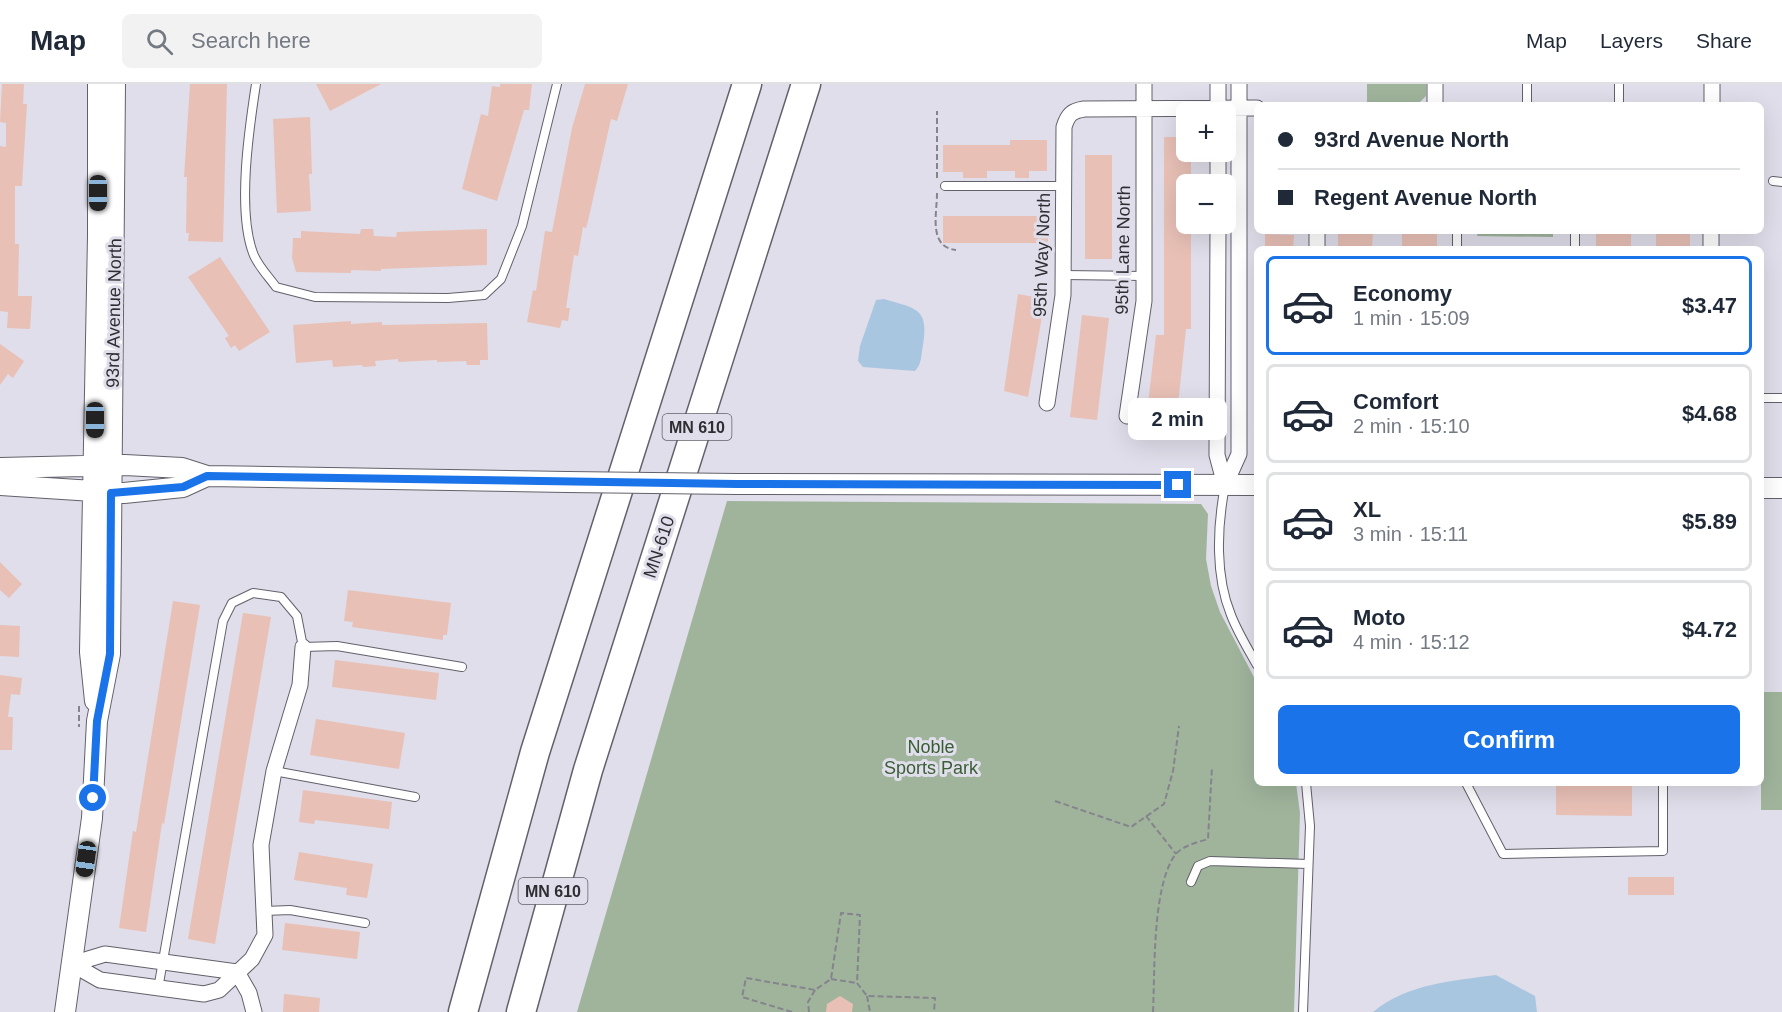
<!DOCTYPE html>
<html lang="en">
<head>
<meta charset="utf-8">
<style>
  :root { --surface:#fff; --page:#f2f2f3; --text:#1f2937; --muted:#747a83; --line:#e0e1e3; --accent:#1a73e8 }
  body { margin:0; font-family:Arial,sans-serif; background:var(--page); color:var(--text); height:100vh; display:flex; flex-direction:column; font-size:22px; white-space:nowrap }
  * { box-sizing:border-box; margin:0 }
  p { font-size:20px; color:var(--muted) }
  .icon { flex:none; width:33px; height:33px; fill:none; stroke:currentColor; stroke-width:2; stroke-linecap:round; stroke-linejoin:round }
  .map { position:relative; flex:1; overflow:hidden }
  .side { position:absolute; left:1254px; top:162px; width:510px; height:540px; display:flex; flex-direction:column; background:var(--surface); border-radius:9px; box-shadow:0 6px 24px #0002 }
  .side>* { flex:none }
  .top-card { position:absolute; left:1254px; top:18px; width:510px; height:132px; border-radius:9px; box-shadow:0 6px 24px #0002; display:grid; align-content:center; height:132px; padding:0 24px; background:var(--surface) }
  .tools { position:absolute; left:1176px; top:18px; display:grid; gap:12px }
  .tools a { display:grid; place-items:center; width:60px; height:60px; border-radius:9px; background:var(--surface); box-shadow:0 6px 24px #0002; font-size:30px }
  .end { position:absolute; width:27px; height:27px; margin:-14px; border:8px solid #1a73e8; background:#fff; box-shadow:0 0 0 3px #fff }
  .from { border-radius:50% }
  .bubble { position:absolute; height:42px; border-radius:9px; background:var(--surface); box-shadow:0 6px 24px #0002; font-size:20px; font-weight:700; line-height:42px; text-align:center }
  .car { position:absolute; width:18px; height:36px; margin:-18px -9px; border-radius:8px; box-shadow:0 0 4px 2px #0007; background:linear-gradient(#222 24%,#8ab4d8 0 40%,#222 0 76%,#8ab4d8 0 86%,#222 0) }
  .top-card b { display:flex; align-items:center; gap:21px; height:57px; font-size:22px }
  .top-card b+b { border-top:2px solid var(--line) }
  .top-card i { width:15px; height:15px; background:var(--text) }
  ul { padding:10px 0 0; list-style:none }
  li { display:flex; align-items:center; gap:18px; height:99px; margin:0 12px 9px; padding:0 12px; border:3px solid var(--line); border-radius:9px }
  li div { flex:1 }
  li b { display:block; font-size:22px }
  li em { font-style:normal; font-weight:700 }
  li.on { border-color:var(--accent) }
  li>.icon { width:54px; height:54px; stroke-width:1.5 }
  .cta { display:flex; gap:12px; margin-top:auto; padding:12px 24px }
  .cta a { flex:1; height:69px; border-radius:9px; background:var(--accent); color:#fff; font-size:24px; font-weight:700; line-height:69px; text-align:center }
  header { display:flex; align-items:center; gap:36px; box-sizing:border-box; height:84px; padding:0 30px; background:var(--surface); border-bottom:2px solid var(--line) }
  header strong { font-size:28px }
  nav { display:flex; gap:33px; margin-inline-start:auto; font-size:21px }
  .search { width:420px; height:54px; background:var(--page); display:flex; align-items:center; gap:15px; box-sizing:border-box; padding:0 21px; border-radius:9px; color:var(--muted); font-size:22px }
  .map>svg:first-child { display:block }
</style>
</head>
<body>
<header>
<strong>Map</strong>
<div class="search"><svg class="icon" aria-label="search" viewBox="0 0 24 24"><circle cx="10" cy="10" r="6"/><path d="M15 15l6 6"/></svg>Search here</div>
<nav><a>Map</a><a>Layers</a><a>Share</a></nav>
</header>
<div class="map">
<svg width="1782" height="928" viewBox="0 0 1782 928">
  <rect width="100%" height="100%" fill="#dfdeea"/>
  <path fill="#a0b49c" d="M 1367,0 L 1426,0 L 1426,12 L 1419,19 L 1367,19 Z
    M 1478,147 L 1553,147 L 1553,153 L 1477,152 Z
    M 727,417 L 1201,420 L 1208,430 L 1206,475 L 1211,502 L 1220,528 L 1257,599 L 1257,699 L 1296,699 L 1300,729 L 1294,928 L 577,928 Z
    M 1761,608 L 1782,608 L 1782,726 L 1761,726 Z"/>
  <path fill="#a9c6e0" d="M 884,215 C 916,225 929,223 923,261 C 921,271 922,280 915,287 L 863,283 L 858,277 L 860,262 L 876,216 Z
    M 1496,891 L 1535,912 L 1537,928 L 1373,928 C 1409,899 1452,897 1496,891 Z"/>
  <path fill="#e8c0b6" d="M 2,0 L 24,0 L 23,20 L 27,20 L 22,102 L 15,102 L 15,160 L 19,160 L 18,212 L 32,212 L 30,245 L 7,244 L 8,228 L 0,227 L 0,62 L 6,63 L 6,39 L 0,38 Z
    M 190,0 L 227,0 L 223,158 L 188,157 L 189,149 L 186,149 L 187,93 L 184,93 Z
    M 316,0 L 381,0 L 330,27 Z
    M 500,0 L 532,0 L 529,26 L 524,26 L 497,117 L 462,105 L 481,30 L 488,32 L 492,2 L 500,3 Z
    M 585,0 L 628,0 L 617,37 L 611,35 L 588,137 L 586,144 L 583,143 L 578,172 L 574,171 L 566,224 L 570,224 L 568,237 L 562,236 L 560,244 L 527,238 L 533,206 L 536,207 L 545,147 L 552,148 L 572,44 Z
    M 310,33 L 312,90 L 309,90 L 311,127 L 277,129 L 273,35 Z
    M 1164,53 L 1186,53 L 1186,68 L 1191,68 L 1191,100 L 1186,100 L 1186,140 L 1191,140 L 1191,245 L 1186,245 L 1175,349 L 1145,346 L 1156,251 L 1164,251 Z
    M 1010,56 L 1047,56 L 1047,87 L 1029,87 L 1029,94 L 1015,94 L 1015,87 L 987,87 L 987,94 L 963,94 L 963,88 L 943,88 L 943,61 L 1010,61 Z
    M 1085,71 L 1112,71 L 1112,175 L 1085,175 Z
    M 943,132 L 1048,132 L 1048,159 L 943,159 Z
    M 361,145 L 373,145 L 374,152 L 396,153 L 397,148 L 487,145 L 487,181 L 381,185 L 381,187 L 351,186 L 351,189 L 296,188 L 292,174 L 293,154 L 301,154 L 301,147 L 360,150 Z
    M 1338,147 L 1373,147 L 1372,165 L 1338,165 Z
    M 1402,147 L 1437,147 L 1437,165 L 1402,165 Z
    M 1596,147 L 1631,147 L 1631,165 L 1596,165 Z
    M 1656,147 L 1690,147 L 1690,165 L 1656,165 Z
    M 1265,150 L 1294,151 L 1293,165 L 1265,165 Z
    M 220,173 L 270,248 L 239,267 L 235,261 L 231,264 L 225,254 L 229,252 L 188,193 Z
    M 1018,210 L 1045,215 L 1028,313 L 1004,307 Z
    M 1082,231 L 1109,234 L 1097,336 L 1070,333 Z
    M 351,237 L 351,240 L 382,238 L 382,241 L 487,239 L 488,276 L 480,276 L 480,281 L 467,281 L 466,277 L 437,278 L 437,276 L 398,278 L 398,275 L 375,277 L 376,282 L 363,283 L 362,281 L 333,283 L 332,276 L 296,279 L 293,241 Z
    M 0,260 L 24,277 L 13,294 L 8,290 L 0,301 Z
    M 0,478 L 22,500 L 9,514 L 0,506 Z
    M 348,506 L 451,519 L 447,551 L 443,551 L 443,556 L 352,543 L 353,538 L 344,537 Z
    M 173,517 L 200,521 L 164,740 L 162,739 L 146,848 L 119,844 L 133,747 L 136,748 Z
    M 243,529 L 271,533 L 215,860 L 188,855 Z
    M 0,541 L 20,542 L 19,573 L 0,572 Z
    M 335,576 L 439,589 L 436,616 L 332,603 Z
    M 0,591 L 22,594 L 20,611 L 11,610 L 8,633 L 13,633 L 12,666 L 0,666 Z
    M 316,635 L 405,649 L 399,685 L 310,671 Z
    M 1556,699 L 1632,699 L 1632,732 L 1556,731 Z
    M 303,706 L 392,718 L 389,745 L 315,736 L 314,740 L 299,738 Z
    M 299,768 L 373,780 L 367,814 L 346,811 L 347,804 L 294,796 Z
    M 1628,793 L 1674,793 L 1674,811 L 1628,811 Z
    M 285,839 L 360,848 L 357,875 L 282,866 Z
    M 284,910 L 320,914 L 319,928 L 283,928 Z
    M 840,912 L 853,920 L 852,928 L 826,928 L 827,920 Z"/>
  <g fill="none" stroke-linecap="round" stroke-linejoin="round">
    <defs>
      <path id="service" d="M 256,0 C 249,45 237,126 253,169 C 257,181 269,193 276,203 L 315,213 L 448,214 L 484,211 L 501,195 L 522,142 L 557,0
        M 1619,0 L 1619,21
        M 1527,21 L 1527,0
        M 1773,97 L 1782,98
        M 945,102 L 1064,102
        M 1457,147 L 1457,165
        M 1575,165 L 1575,147
        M 1064,191 L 1144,192
        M 1761,314 L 1782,314
        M 1225,402 C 1217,443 1215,492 1231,531 C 1238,549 1248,565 1257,581
        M 274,687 L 415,713
        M 1466,699 L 1503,770 L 1663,767 L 1663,699
        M 1191,798 L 1198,782 L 1210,777 L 1308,780
        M 264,827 L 290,826 L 365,839
        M 158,905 L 223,537 L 232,519 L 253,509 L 281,513 L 297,532 L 303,563 L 337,562 L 462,583
        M 1303,928 L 1310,742 L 1306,699"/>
      <path id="minor" d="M 1712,0 L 1712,21
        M 1435,21 L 1435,0
        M 1218,28 L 1218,0
        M 1218,100 L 1218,68
        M 1218,140 L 1217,371 L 1225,401
        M 1317,147 L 1317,165
        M 1711,165 L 1711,147
        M 1047,319 L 1063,211 L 1064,43 C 1068,30 1072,27 1084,25 L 1257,24
        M 1127,332 L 1144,217 L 1144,0
        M 1225,401 L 1239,370 L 1239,0
        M 72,880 L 100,896 L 204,910 L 219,906 L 252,875 L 265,851 L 261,761 L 274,687 L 300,601 L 303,563
        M 72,880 L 105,870 L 237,888
        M 237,888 L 249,909 L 254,928"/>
      <path id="tertiary" d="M 0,384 L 125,381 L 182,384 L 207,392 L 567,398
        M 737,400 L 1257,401
        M 0,401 L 124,409 L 183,403 L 207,392
        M 1761,404 L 1782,404
        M 95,617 L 90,568 L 98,152 L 98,0
        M 65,928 L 92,734 L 97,637 L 110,570 L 115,0"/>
      <path id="motorway" d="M 463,928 L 535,668 L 747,0
        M 521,928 L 588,686 L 806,0"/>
    </defs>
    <use href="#service" stroke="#62616b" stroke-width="10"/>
    <use href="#minor" stroke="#62616b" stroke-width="17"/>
    <use href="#tertiary" stroke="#62616b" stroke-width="22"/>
    <use href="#motorway" stroke="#62616b" stroke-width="31"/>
    <path stroke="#85848d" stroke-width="2" stroke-dasharray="6 3" stroke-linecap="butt" d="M 937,94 L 937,27
      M 937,109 C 937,130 928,163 956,166
      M 79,622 L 79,643
      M 1055,717 L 1131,743 L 1164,720 L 1173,687 L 1179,642
      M 1146,732 L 1176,770
      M 831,895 L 857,899
      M 867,912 L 870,928
      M 792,928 L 742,913 L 746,894 L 815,906 L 831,895 L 841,829 L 860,831 L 857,899 L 867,912 L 935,914 L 934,928
      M 809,928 L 808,918 L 815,906
      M 1153,928 C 1155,888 1152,803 1175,771 C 1182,762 1198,758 1208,755 L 1212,683"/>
    <use href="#service" stroke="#fff" stroke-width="8"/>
    <use href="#minor" stroke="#fff" stroke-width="15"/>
    <use href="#tertiary" stroke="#fff" stroke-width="20"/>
    <use href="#motorway" stroke="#fff" stroke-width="28"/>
    <defs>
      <path id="tertiary-bridge" d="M 567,398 L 737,400"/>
    </defs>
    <use href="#tertiary-bridge" stroke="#62616b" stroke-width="22" stroke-linecap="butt"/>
    <use href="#tertiary-bridge" stroke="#fff" stroke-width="20"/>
  </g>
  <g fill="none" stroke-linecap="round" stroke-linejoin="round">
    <path stroke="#1a73e8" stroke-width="8" d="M 93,714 L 97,637 L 110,570 L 111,409 L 183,403 L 207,392 L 737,400 L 1178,401"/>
  </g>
  <g text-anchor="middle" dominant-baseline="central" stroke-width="6" stroke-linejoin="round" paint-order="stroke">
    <g fill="#dfdeea" stroke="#636269" stroke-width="1.5">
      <rect x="662.5" y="330" width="69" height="26" rx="4.5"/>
      <rect x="518.5" y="794" width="69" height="26" rx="4.5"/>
    </g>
    <g font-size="16" font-weight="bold" fill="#2e2d32">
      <text x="697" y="343">MN 610</text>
      <text x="553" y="807">MN 610</text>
    </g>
    <g font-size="18" fill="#2e2d32" stroke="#dfdeea">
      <text transform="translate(1123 166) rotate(-89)">95th Lane North</text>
      <text transform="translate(1042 171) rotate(-88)">95th Way North</text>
      <text transform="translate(114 229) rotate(-89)">93rd Avenue North</text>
      <text transform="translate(659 463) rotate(-72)">MN-610</text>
    </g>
    <g font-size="18" fill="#3a5e34" stroke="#dfdeea">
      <text x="931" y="663">Noble<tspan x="931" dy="21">Sports Park</tspan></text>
    </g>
  </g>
</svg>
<div class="tools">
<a>+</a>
<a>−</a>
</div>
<i class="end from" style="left:93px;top:714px"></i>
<i class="end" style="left:1178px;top:401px"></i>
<div class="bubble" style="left:1128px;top:314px;width:99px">2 min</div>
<i class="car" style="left:98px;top:109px;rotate:180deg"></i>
<i class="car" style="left:95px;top:336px;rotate:180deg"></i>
<i class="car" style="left:86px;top:775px;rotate:188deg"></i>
<div class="top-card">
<b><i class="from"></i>93rd Avenue North</b>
<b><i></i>Regent Avenue North</b>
</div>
<section class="side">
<ul>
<li class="on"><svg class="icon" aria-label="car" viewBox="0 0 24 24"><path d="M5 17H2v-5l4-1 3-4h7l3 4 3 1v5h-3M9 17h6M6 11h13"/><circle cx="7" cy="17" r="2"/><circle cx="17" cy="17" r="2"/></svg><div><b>Economy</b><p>1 min · 15:09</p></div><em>$3.47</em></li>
<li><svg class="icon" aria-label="car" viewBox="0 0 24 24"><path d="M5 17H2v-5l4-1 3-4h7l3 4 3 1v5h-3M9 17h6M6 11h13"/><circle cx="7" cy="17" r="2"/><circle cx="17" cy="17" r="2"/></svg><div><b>Comfort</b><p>2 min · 15:10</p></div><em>$4.68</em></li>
<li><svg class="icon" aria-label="car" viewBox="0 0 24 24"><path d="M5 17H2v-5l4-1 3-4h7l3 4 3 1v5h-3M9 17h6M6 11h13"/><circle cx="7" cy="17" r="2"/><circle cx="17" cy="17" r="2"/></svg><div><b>XL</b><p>3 min · 15:11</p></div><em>$5.89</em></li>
<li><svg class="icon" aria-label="car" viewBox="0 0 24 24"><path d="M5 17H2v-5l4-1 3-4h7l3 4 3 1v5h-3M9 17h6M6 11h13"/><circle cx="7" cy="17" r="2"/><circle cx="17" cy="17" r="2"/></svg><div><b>Moto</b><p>4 min · 15:12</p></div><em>$4.72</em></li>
</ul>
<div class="cta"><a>Confirm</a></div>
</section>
</div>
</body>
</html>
